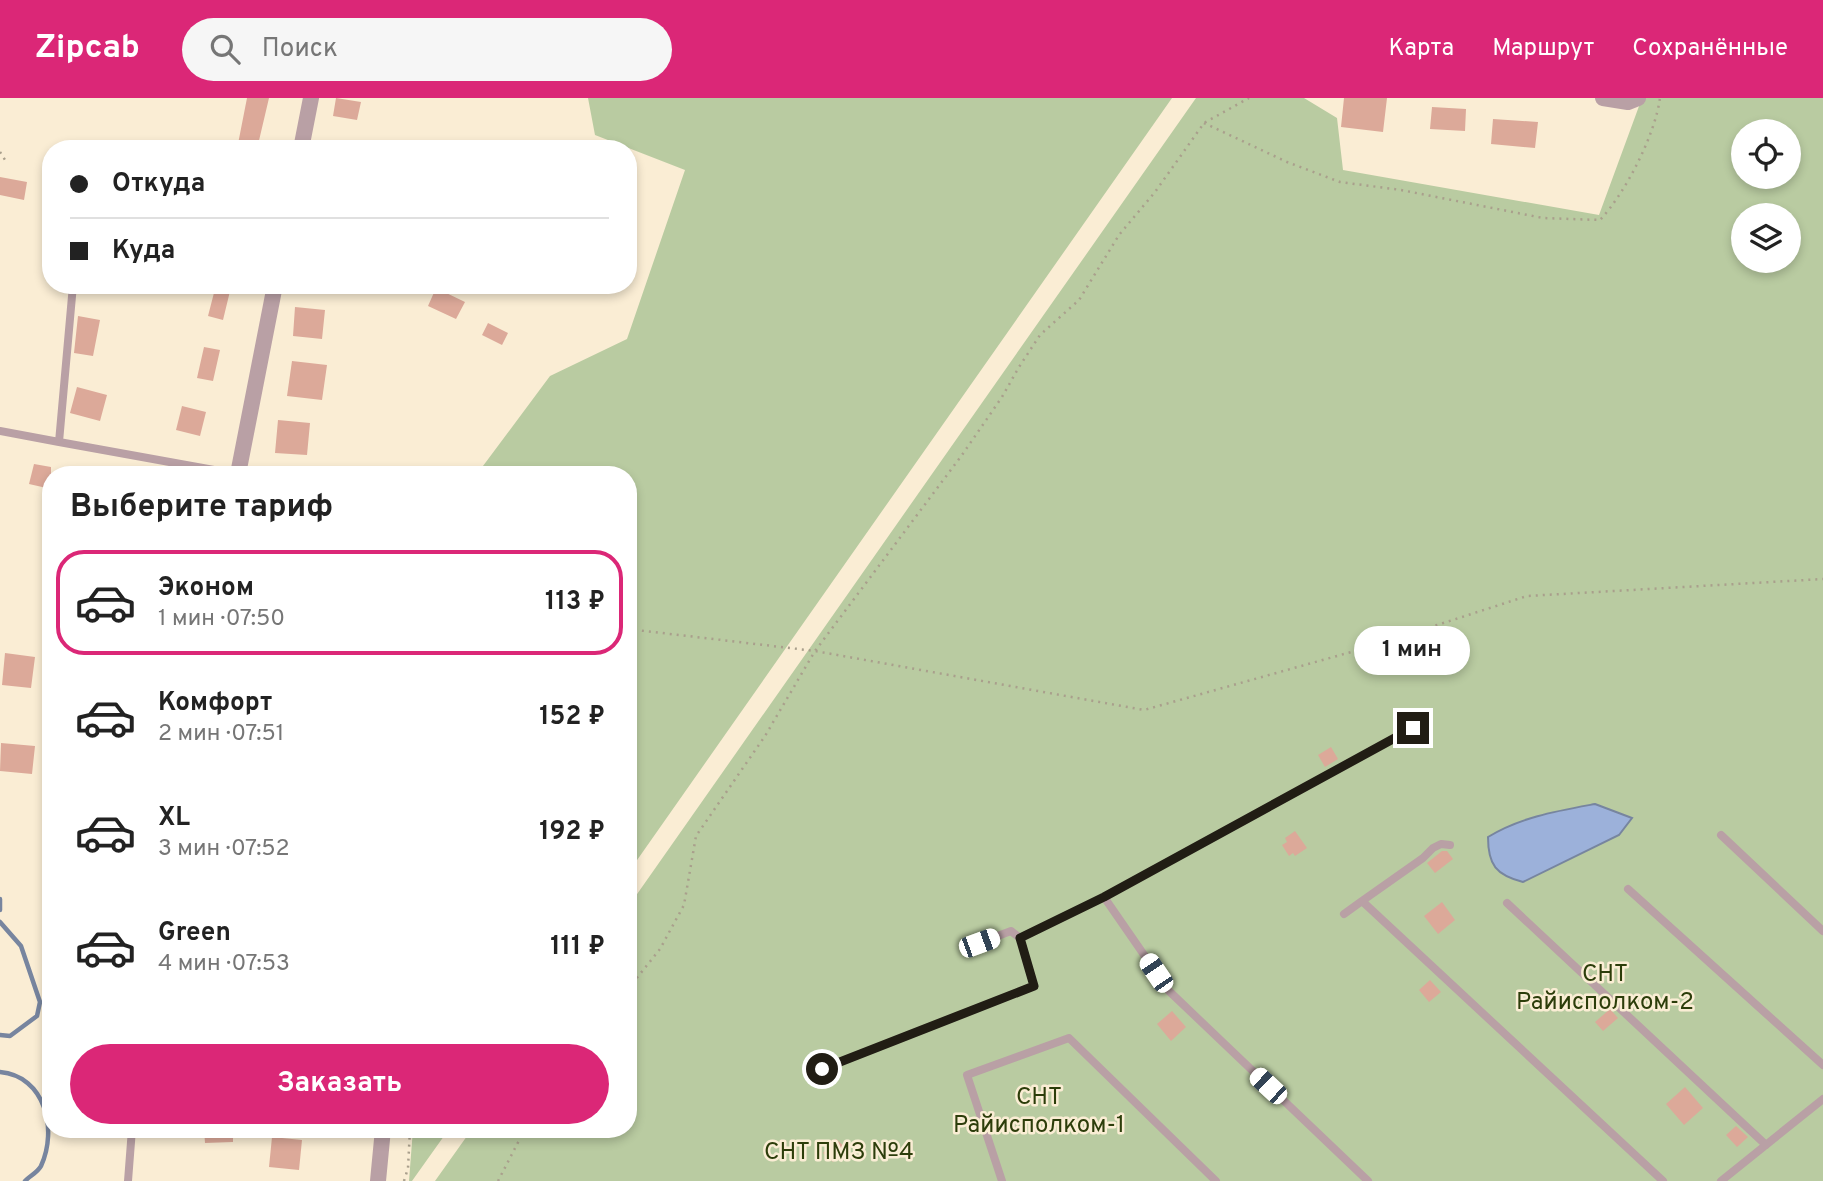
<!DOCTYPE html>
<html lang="ru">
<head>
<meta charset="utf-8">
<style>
  :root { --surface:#fff; --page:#f6f6f6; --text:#222; --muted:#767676; --line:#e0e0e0; --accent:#db2777 }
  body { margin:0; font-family:Overpass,sans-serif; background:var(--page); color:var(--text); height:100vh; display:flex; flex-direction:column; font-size:26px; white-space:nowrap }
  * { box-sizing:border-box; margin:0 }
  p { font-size:23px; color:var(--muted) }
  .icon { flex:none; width:38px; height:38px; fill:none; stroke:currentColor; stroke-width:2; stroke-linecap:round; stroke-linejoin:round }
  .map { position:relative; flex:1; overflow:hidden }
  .sheet { position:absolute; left:42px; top:368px; width:595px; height:672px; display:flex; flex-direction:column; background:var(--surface); border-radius:28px; box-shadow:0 4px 10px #0003 }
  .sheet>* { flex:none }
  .banner { position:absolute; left:42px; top:42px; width:595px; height:154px; border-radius:28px; box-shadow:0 4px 10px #0003; display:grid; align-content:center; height:154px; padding:0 28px; background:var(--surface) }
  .tools { position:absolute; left:1731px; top:21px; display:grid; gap:14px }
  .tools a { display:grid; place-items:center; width:70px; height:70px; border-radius:50%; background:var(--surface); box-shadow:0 4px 10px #0003; font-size:35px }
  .end { position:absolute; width:32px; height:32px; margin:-16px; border:9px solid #211d14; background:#fff; box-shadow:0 0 0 4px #fff }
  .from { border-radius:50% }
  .bubble { position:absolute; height:49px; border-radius:24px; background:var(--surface); box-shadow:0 4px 10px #0003; font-size:23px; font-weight:700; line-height:49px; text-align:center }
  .car { position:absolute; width:21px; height:42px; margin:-21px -10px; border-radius:9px; box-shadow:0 0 5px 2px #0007; background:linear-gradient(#fff 24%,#345 0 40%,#fff 0 76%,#345 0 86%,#fff 0) }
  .banner b { display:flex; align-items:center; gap:24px; height:66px; font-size:26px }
  .banner b+b { border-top:2px solid var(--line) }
  .banner i { width:18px; height:18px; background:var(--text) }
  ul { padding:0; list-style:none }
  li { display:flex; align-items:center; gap:21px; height:105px; margin:0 14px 10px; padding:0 14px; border:4px solid transparent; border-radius:28px }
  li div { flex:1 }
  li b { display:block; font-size:26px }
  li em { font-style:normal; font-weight:700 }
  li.on { border-color:var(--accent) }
  li>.icon { width:63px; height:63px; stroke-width:1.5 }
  h2 { padding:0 28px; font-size:32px; line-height:84px }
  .action { display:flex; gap:14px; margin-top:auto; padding:14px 28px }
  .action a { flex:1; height:80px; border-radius:42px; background:var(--accent); color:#fff; font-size:28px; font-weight:700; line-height:80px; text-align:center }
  header { display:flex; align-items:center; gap:42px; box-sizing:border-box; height:98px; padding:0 35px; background:var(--accent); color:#fff }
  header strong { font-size:33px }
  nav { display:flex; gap:38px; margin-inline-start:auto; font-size:24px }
  .search { width:490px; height:63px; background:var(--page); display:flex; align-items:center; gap:18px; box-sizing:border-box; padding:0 24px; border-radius:38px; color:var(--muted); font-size:26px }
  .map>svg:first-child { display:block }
</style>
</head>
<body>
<header>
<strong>Zipcab</strong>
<div class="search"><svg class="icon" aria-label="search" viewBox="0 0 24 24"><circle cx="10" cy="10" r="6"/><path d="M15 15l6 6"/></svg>Поиск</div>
<nav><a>Карта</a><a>Маршрут</a><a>Сохранённые</a></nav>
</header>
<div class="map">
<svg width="1823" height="1083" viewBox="0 0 1823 1083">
  <rect width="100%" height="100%" fill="#faedd4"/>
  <path fill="#b9cba1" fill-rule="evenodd" d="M 588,0 L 1172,0 L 628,775 L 628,376 L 477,376 L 550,278 L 627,241 L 685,72 L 595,37 Z
    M 1196,0 L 1304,0 L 1337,20 L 1343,72 L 1599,117 L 1642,0 L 1823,0 L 1823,1083 L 435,1083 L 472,1031 L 628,1031 L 628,809 ZM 1743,33 L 1788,33 L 1788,79 L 1743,79 ZM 1743,117 L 1788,117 L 1788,163 L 1743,163 Z
    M 413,1031 L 449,1031 L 412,1083 L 409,1083 Z"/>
  <path fill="#9cb1da" stroke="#77859f" stroke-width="2" d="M 1595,706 L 1632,720 L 1619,737 L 1523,784 C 1496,777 1488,767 1488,739 C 1521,719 1557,713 1595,706 Z"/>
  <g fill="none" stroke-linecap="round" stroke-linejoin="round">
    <path stroke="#77859f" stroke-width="4.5" d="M 0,801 L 0,812
      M 0,824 L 21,848 L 40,904 L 37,918 L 10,938 L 0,937
      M 0,974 C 45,978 58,1031 41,1068 C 38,1074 30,1078 25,1083"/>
  </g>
  <path fill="#dca999" d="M 247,0 L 269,0 L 257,51 L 237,51 Z
    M 336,0 L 361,4 L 357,22 L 333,18 Z
    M 1344,0 L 1387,0 L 1383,34 L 1341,29 Z
    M 1432,9 L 1466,11 L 1465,33 L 1430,31 Z
    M 1493,21 L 1538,24 L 1535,50 L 1491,46 Z
    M 0,79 L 27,84 L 24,102 L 0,97 Z
    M 216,187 L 231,189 L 223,222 L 208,218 Z
    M 436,190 L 465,204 L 456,221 L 428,208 Z
    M 295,209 L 325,212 L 322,241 L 293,238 Z
    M 78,218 L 100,222 L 93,258 L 74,255 Z
    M 488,225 L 508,235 L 502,247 L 482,237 Z
    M 204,249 L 220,252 L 213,283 L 197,280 Z
    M 292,263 L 327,267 L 322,302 L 287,298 Z
    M 77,289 L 107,297 L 100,323 L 70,315 Z
    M 182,308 L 206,314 L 200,338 L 176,332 Z
    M 278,322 L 310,325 L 307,357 L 275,355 Z
    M 34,366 L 51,369 L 51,391 L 29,386 Z
    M 5,555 L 35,559 L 31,590 L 2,587 Z
    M 1,645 L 35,648 L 32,676 L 0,673 Z
    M 1331,649 L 1338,661 L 1325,669 L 1318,657 Z
    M 1295,733 L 1307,750 L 1295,758 L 1293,755 L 1289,758 L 1282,747 L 1287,744 L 1285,740 Z
    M 1442,753 L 1447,753 L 1453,761 L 1435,775 L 1427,765 Z
    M 1442,804 L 1455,822 L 1438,836 L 1424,818 Z
    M 1430,882 L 1441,894 L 1429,904 L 1419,892 Z
    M 1610,911 L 1618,920 L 1603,933 L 1595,924 Z
    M 1172,913 L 1186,929 L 1171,943 L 1157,926 Z
    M 1685,989 L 1703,1010 L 1684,1027 L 1666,1006 Z
    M 1736,1028 L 1748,1039 L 1737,1049 L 1726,1037 Z
    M 204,1031 L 233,1031 L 233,1044 L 205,1045 Z
    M 272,1039 L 302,1042 L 299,1072 L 269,1069 Z
    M 836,1041 L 846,1050 L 833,1064 L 823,1055 Z"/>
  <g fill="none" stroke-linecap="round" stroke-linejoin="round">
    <path stroke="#a99f8c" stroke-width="2.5" stroke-dasharray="2 5" stroke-linecap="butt" d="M 1204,25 L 1287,64 L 1340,84 L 1401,92 L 1543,120 L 1600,122 C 1626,94 1655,37 1660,0
      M 0,54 L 7,65
      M 628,531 L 815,553 L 1144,612 L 1369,549 L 1527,498 L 1823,481
      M 628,891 L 660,851 L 684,807 L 696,738 L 765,638 L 815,553 L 962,357 L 1002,299 L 1019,269 L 1040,237 L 1079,202 L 1119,137 L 1155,94 L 1204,25 L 1249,0
      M 404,1083 L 408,1070 L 410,1031
      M 498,1083 L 525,1031"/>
    <path stroke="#b9a0a5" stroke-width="8" d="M 73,187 L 59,344 L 236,376
      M 0,333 L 59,344
      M 1721,737 L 1823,833
      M 1450,747 L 1441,746 L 1433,750 L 1423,760 L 1362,803 L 1663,1083
      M 1628,791 L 1823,967
      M 1104,799 L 1169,893 L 1368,1083
      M 1507,805 L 1766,1047
      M 1344,816 L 1362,803
      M 979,845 L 1011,833 L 1020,840 L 1104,799 L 1413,630
      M 822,971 L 1034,888 L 1020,840
      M 128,1083 L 132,1031
      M 1002,1083 L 967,977 L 1069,940 L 1216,1083
      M 1721,1083 L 1823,1001"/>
    <path stroke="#b9a0a5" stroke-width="16" d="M 1603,0 L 1628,4 L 1638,0
      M 301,51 L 311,0
      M 238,376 L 275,187
      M 378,1083 L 383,1031"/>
  </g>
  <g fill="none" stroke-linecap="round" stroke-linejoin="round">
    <path stroke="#211d14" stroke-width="9" d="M 822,971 L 1034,888 L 1020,840 L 1104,799 L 1413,630"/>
  </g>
  <g text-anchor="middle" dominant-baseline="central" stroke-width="5" stroke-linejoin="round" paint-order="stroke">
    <g font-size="24" fill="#2c3d0a" stroke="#faedd4">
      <text x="1605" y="877">СНТ<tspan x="1605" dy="28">Райисполком-2</tspan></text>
      <text x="1039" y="1000">СНТ<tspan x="1039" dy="28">Райисполком-1</tspan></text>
      <text x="839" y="1055">СНТ ПМЗ №4</text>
    </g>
  </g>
</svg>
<div class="tools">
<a><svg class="icon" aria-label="locate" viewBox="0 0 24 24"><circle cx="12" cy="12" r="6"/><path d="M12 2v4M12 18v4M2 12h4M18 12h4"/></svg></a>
<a><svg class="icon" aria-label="layers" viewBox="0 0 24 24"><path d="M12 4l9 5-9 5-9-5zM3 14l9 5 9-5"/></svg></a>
</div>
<i class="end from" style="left:822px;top:971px"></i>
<i class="end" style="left:1413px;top:630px"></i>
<div class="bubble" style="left:1354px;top:528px;width:116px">1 мин</div>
<i class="car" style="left:979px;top:845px;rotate:70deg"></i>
<i class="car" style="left:1156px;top:875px;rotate:326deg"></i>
<i class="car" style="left:1268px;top:988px;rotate:313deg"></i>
<div class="banner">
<b><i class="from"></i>Откуда</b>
<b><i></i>Куда</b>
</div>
<section class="sheet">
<h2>Выберите тариф</h2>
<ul>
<li class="on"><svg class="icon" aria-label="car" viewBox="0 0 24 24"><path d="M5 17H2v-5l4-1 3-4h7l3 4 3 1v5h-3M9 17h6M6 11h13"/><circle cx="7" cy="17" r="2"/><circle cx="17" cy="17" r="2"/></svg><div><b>Эконом</b><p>1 мин · 07:50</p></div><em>113 ₽</em></li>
<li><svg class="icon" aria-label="car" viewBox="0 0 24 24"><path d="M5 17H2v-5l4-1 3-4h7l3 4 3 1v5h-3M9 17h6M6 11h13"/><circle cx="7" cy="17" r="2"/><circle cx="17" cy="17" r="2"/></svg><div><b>Комфорт</b><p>2 мин · 07:51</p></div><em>152 ₽</em></li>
<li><svg class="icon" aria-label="car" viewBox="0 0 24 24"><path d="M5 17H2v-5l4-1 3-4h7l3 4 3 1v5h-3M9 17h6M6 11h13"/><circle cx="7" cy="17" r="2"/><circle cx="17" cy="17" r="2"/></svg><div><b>XL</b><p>3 мин · 07:52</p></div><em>192 ₽</em></li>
<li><svg class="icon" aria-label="car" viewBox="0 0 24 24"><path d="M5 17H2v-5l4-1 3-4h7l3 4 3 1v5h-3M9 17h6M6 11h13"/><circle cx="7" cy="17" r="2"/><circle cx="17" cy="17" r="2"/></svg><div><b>Green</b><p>4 мин · 07:53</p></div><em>111 ₽</em></li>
</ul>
<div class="action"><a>Заказать</a></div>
</section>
</div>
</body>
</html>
